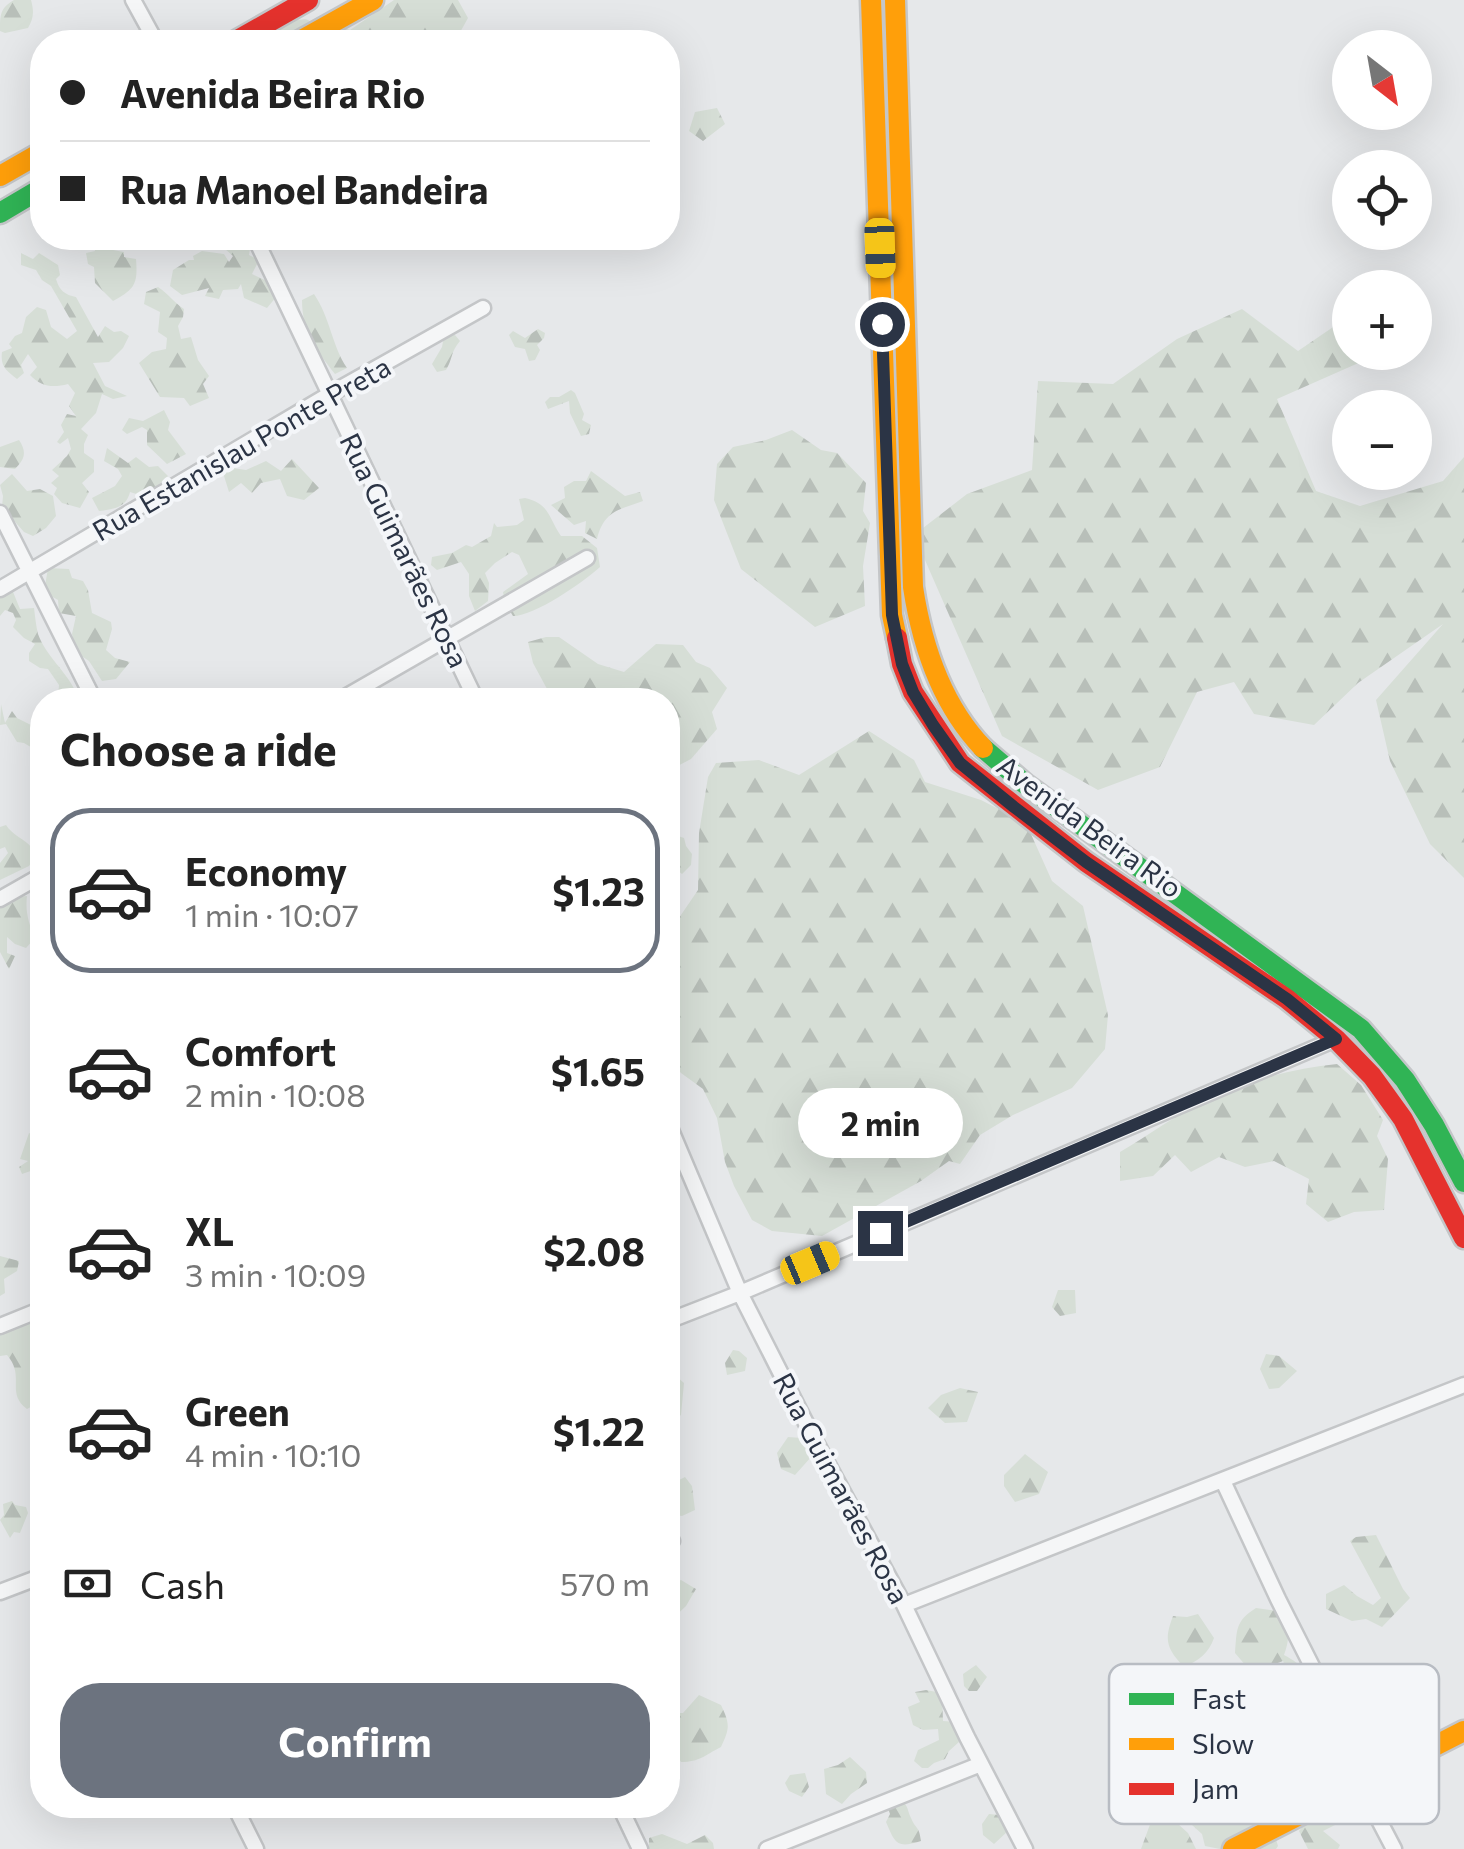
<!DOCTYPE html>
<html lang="en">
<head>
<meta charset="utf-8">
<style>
  :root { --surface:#fff; --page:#f6f6f6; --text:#222; --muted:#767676; --line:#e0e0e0; --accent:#6c737f }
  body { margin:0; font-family:Commissioner,sans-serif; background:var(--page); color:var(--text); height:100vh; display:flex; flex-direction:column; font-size:38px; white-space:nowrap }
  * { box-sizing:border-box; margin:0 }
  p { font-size:32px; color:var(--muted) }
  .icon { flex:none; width:55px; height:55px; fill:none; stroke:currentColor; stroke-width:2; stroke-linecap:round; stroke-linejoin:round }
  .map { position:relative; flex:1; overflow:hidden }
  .panel { position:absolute; left:30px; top:688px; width:650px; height:1130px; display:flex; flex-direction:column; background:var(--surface); border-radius:40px; box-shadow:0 10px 40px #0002 }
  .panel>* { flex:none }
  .guide { position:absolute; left:30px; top:30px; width:650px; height:220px; border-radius:40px; box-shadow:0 10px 40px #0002; display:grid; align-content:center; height:220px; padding:0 30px; background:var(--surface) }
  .needle { width:65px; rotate:149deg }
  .buttons { position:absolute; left:1332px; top:30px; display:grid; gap:20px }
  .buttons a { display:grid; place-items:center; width:100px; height:100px; border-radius:50%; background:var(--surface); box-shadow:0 10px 40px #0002; font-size:50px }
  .end { position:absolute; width:45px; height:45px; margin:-22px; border:12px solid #2b3445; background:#fff; box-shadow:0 0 0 5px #fff }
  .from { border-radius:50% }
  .bubble { position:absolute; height:70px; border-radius:35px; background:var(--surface); box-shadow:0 10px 40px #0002; font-size:32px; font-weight:700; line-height:70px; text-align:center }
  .car { position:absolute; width:30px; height:60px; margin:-30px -15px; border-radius:12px; box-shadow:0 0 8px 2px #0007; background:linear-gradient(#f5c518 24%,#345 0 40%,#f5c518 0 76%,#345 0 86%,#f5c518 0) }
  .guide b { display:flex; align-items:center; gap:35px; height:95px; font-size:38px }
  .guide b+b { border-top:2px solid var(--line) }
  .guide i { width:25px; height:25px; background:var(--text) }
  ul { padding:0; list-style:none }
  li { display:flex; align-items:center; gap:30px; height:165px; margin:0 20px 15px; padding:0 10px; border:5px solid transparent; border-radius:40px }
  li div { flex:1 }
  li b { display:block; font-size:38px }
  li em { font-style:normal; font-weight:700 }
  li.on { border-color:var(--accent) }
  li>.icon { width:90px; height:90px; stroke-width:1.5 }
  h2 { padding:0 30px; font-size:45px; line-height:120px }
  .pay { display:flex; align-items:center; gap:25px; height:110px; padding:0 30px; font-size:38px }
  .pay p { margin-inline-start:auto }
  .action { display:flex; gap:20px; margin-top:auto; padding:20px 30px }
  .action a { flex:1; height:115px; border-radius:40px; background:var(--accent); color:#fff; font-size:40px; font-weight:700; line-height:115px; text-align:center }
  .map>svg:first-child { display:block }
</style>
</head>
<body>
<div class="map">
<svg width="1464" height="1849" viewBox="0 0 1464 1849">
  <defs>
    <pattern id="forest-firs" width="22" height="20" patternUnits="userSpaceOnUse" patternTransform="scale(2.5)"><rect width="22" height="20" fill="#d6ded6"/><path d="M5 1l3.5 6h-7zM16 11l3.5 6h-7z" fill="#b8bfb9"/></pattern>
  </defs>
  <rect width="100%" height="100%" fill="#e6e8ea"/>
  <path fill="url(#forest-firs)" d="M 14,0 L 31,0 C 34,11 34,18 28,28 L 5,33 L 0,31 C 0,15 0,8 14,0 Z
    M 285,0 L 291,0 L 291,20 C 302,21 308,15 313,26 L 290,42 L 246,42 L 272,7 Z
    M 394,0 L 458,0 L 468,18 L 458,36 L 472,36 L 472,42 L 374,42 L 376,32 L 363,33 L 354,42 L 308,42 L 322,21 L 350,30 Z
    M 717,108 L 725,124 L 703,141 L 689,131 L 695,112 Z
    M 110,238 L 113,250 L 124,252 L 124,257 L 136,259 C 138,284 135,289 113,301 L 95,283 L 94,267 L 88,264 L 86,253 L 95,251 L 94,245 Z
    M 216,238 L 244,238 L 251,243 L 249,255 L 259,260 L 252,274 L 273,284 L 277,296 L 267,308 L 244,298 L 241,284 L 238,289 L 223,290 L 219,299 L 205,296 L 209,288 L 182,295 L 170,286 L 173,270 L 189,260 L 194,260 L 193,256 L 202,251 L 224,254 L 229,262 L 233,256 L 225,249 L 212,248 Z
    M 21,253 L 33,259 L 39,253 L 58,265 L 60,275 L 56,279 C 59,290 65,295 76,297 L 98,337 L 105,326 L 114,332 L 121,331 L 129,336 L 123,348 L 109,362 L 93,363 L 105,386 L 127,396 L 113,399 L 102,394 L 96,413 L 81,429 L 88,435 L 84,444 L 84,453 L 94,460 L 94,472 L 82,483 L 89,492 L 80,508 L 62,503 L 54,494 L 57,488 L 51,483 L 59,476 L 52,470 L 67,456 L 71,449 L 68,438 L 60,444 L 57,442 L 64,432 L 61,425 L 67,414 L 76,416 L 69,406 L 75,393 L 68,384 C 53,388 41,387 30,375 L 37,367 L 28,354 L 21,365 L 24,373 L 17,379 C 7,371 0,367 2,352 L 12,348 L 9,344 L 15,336 L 22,333 L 26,317 L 37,307 L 46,310 L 51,327 L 67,339 L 77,331 L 51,286 L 42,280 L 36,270 L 21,265 Z
    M 158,287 C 169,294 173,302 184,309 L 183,317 L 178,326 L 181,339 L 191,337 L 198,360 L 209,376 L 203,384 L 209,398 L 190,406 L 184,398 L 160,397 L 139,363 L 152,352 L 166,349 L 167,338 L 158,332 L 160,312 L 144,304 L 146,292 Z
    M 314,294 C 330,317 332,346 347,368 L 335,374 C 316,349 302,332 302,300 Z
    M 1242,309 L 1298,351 L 1339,323 L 1350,335 L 1350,352 L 1367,353 L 1372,357 L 1277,399 L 1316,491 L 1360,506 L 1443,481 L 1464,457 L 1464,878 L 1430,844 L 1390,761 L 1376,700 L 1443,624 L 1358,683 L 1314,725 L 1254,714 L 1234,682 L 1197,692 L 1160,767 L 1098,790 L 1002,736 L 914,535 L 967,494 L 1032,470 L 1038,381 L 1113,384 L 1177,339 Z
    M 538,329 L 545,333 L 544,338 L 537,345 L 540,350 L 535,360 L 529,361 L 525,349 L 515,347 L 509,335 L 513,331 L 525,338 Z
    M 455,335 L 460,341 C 450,353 453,359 446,370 L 437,372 L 432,364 L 442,347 L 444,336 Z
    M 571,390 L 575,393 L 584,414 L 582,420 L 591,425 L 589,434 L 581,436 L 570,413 L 569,401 L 548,409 L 545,402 L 550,397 L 559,397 Z
    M 164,410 L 170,422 L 168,430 L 186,454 L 167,464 L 147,445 L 147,430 L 142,427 L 127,434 L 122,430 L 129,418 L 143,421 Z
    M 792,430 L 821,450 L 837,453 L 866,483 L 863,511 L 870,523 L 863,566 L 865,606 L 815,627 L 741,569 L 714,500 L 717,464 L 733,447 L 766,440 Z
    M 19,440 C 27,452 25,459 15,469 L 0,467 L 0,447 Z
    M 107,448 L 128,463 L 136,457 L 149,467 L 158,466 L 168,476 L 146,497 L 130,492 C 126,508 114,509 99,511 L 92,498 L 115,486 L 122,476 L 118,469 L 104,461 Z
    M 292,459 L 319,488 L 304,500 L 287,496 L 280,479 L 261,483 L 252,493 L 241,483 L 229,492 L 224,476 L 226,467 L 246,470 L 266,461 L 281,471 Z
    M 591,471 L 625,496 L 640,492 L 643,501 C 618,510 604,511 597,539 L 585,533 L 586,521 L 574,525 L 551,505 L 565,498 L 564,487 L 574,481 L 586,481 Z
    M 12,474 L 27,491 L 40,489 L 53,496 L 56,516 L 46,528 L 33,536 L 24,532 L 2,507 L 3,496 L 0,485 Z
    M 525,498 C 550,504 548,517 561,536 L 582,536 L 597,548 L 600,567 C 582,583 535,616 513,616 L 505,603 L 503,592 L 528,574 L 519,555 L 512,552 L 495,563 L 485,573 L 489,583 L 488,601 L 475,611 L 469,596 L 469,574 L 461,562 L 437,570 L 431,565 L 432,557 L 452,553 L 466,545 L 472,547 L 491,536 L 494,523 L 497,527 L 517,525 L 524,520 L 519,499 Z
    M 48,568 L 69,569 L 72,578 L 83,581 L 88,590 L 92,613 L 111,622 L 112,629 L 106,650 L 115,658 L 130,662 L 116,679 L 102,681 L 89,661 L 77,653 L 72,634 L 76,616 L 59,613 L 58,600 L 44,592 Z
    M 11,587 L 20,609 L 34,608 C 35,616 36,626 38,634 C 46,656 66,671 76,692 L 58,697 L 59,685 L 48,669 L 40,668 L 29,661 L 29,653 L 35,644 L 24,638 L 13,627 L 16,620 L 13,613 L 5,610 L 0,616 L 0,592 Z
    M 546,637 L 559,637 L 598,664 L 624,672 L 656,644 L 683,645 L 696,662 L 710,668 L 727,688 L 712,712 L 717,729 L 691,759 L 668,771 L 668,700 L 553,700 L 533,663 L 528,642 Z
    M 1,704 L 5,723 L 12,711 L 17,718 L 35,727 L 34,735 L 42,744 L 39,752 L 24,743 L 17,742 L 6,724 L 0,725 Z
    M 869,731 L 914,760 L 925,782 L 981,800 L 1026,823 L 1052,881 L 1083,906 L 1108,1015 L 1105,1049 L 1072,1088 L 1013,1115 L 980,1135 L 960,1164 L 949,1161 L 921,1181 L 822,1236 L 772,1231 L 752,1220 L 734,1186 L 725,1162 L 717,1118 L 703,1089 L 681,1073 L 668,1058 L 668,934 L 698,890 L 699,833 L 708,777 L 716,763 L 759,760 L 799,775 Z
    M 6,825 C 13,836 24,838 32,848 L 37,848 L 40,842 L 42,842 L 42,855 L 36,856 L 29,866 L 0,880 L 0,863 L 8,853 L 5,847 L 0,849 L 0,827 Z
    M 678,836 L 684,838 L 686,846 L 692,854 L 691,865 L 682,874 L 672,866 L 672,841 Z
    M 0,893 L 15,897 L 27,896 C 25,912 29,924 35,938 L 26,948 L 15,944 L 7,937 L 7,953 L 15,956 L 9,969 L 0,952 Z
    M 1337,1064 L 1361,1085 L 1383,1120 L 1377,1136 L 1388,1159 L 1384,1210 L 1354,1212 L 1328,1222 L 1306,1204 L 1309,1179 L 1274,1161 L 1245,1167 L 1219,1157 L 1191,1172 L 1175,1155 L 1153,1176 L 1120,1181 L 1120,1152 C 1149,1135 1177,1114 1208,1099 C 1246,1081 1294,1068 1337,1064 Z
    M 40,1131 L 42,1132 L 42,1167 L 22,1174 L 19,1167 L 28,1161 L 20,1159 L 29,1133 L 35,1136 Z
    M 0,1256 L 19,1261 L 17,1271 L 4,1279 L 5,1293 L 0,1296 Z
    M 1058,1290 L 1075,1290 L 1076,1313 L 1060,1316 L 1052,1307 Z
    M 42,1315 L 42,1397 L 40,1402 L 27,1409 C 5,1393 26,1377 7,1355 L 0,1356 L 0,1321 Z
    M 733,1350 L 739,1351 L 747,1358 L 745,1371 L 727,1375 L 725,1363 Z
    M 1266,1354 L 1279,1356 L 1297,1371 L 1279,1388 L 1269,1389 L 1260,1369 Z
    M 668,1369 L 684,1383 L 681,1415 L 668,1423 Z
    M 960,1388 L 978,1392 L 967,1422 L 945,1423 L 928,1408 L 941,1395 Z
    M 788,1437 L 802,1438 L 812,1456 L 795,1475 L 781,1469 L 777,1453 Z
    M 1025,1454 L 1048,1472 L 1039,1494 L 1015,1502 L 1004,1486 L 1004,1475 Z
    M 685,1477 L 692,1486 L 695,1510 L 682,1516 L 669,1513 L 673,1483 Z
    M 12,1501 L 15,1505 L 26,1507 L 28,1513 L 20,1533 L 14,1532 L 10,1538 L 0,1520 L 4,1515 L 3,1504 Z
    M 1376,1535 L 1403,1589 L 1410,1598 L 1382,1627 L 1366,1619 L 1352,1621 L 1326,1609 L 1326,1594 L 1344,1585 L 1357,1596 L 1373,1605 L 1381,1598 L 1350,1541 L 1356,1537 Z
    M 681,1580 L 696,1589 L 686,1606 L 668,1623 L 668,1585 Z
    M 1256,1608 L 1277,1611 C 1289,1626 1291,1636 1284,1655 C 1312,1670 1321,1684 1304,1714 C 1308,1728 1319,1738 1325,1752 L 1319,1756 L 1328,1758 L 1334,1774 L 1313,1796 L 1302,1798 L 1255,1827 L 1273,1829 L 1278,1846 L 1276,1849 L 1220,1849 L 1205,1846 L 1202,1834 L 1192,1825 L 1195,1810 L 1202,1799 L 1256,1786 L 1263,1796 L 1304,1763 L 1289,1762 L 1281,1749 L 1278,1738 C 1272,1765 1246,1769 1228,1787 L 1216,1764 L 1195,1779 L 1189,1805 L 1179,1805 L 1161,1800 L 1142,1805 L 1132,1772 L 1135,1743 L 1152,1741 L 1155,1727 L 1164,1721 C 1174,1729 1182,1742 1193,1747 L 1198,1733 L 1220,1735 L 1224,1726 L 1235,1719 L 1225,1709 L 1225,1695 L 1234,1688 L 1248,1685 L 1278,1732 L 1279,1719 L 1286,1708 L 1281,1704 L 1292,1694 L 1288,1671 L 1283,1661 L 1252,1673 L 1235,1653 C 1237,1630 1235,1621 1256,1608 Z
    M 1198,1614 L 1214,1638 C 1209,1653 1198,1661 1184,1667 C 1166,1648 1164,1640 1173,1616 L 1187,1617 Z
    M 976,1665 L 987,1677 L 977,1691 L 969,1691 L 964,1686 L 963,1674 Z
    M 926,1690 L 942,1693 L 943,1721 L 956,1722 L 959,1742 L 949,1751 L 945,1759 L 934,1763 L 928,1768 L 922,1768 L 914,1761 L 918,1750 L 939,1740 L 938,1729 L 923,1730 L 913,1725 L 908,1707 L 920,1702 L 915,1692 Z
    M 699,1695 L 721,1705 C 730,1724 730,1728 721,1747 C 705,1755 700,1762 681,1762 L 675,1752 L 668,1747 L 668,1713 L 683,1713 Z
    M 850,1757 L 866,1772 L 867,1783 L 851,1794 L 842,1804 L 826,1794 L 824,1769 L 838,1765 Z
    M 805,1773 L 809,1787 L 802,1797 L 789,1791 L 785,1783 L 790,1775 Z
    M 1349,1795 L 1353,1816 L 1323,1831 L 1340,1845 L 1338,1849 L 1308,1849 L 1299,1831 L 1319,1806 Z
    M 902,1801 C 909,1807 907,1810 911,1818 C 916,1830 919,1825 921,1841 C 896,1849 895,1843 886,1822 L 890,1814 L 887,1805 Z
    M 989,1814 L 999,1815 L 1008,1831 L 994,1844 L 983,1835 L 982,1824 Z
    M 1168,1815 L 1188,1833 L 1196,1849 L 1141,1849 L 1152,1819 Z
    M 662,1834 L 687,1844 L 705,1835 L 713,1843 L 714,1849 L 649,1849 L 649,1838 Z"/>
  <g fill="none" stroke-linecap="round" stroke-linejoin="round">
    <defs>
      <path id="street" d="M 133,0 L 156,42
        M 255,238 L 476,700
        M 0,513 L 94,700
        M 0,589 L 330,394 L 483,308
        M 340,700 L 587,558
        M 0,899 L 42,875
        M 668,1123 L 740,1293 L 811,1433 L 904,1605 L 967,1737 L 1025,1849
        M 668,1321 L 740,1293 L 1336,1039
        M 0,1326 L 42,1309
        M 1223,1481 L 1278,1599 L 1331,1704 L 1360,1784 L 1394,1849
        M 668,1543 L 672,1541
        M 0,1592 L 42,1576
        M 904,1605 L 1464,1385
        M 234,1805 L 256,1849
        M 619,1805 L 640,1849
        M 767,1849 L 981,1764"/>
      <path id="fast" d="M 0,213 L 42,188
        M 983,748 L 1025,784 L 1361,1029 L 1405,1080 L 1434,1125 L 1464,1182"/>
      <path id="slow" d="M 871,0 L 892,615 L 897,638
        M 895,0 L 913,587 C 922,646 941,704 983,748
        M 298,42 L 373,0
        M 0,176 L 42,152
        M 1233,1849 L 1464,1731"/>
      <path id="jam" d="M 234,42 L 308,0
        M 897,638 L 902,664 L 913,692 L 960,763 L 1086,862 L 1287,999 L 1336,1039 L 1372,1076 L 1403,1119 L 1464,1238"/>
    </defs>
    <use href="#street" stroke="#c4c6c8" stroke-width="19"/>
    <use href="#fast" stroke="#c4c6c8" stroke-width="25"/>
    <use href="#slow" stroke="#c4c6c8" stroke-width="25"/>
    <use href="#jam" stroke="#c4c6c8" stroke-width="25"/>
    <use href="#street" stroke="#f5f6f7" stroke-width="14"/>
    <use href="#fast" stroke="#30b455" stroke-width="20"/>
    <use href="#slow" stroke="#ff9f0a" stroke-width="20"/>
    <use href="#jam" stroke="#e5322d" stroke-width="20"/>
  </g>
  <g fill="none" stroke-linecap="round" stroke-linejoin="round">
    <path stroke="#2b3445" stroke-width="12" d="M 880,1233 L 1336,1039 L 1287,999 L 1086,862 L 1014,807 L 960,763 L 933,725 L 913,692 L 902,664 L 892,615 L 882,324"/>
  </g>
  <g text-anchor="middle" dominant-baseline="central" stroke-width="8" stroke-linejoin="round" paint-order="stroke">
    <g font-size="28" fill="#2b3445" stroke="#f4f6f9">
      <text transform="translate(241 448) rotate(-30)">Rua Estanislau Ponte Preta</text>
      <text transform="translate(405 550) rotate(64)">Rua Guimarães Rosa</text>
      <text transform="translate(1090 826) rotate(36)">Avenida Beira Rio</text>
      <text transform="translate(842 1488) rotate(62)">Rua Guimarães Rosa</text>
    </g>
  </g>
  <rect x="1109" y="1664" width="330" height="160" rx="15" fill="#f4f6f9" stroke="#b8bcc3" stroke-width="2.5"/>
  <rect x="1129" y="1693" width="45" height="12" fill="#30b455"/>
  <rect x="1129" y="1738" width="45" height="12" fill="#ff9f0a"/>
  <rect x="1129" y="1783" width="45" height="12" fill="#e5322d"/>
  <g font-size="28" fill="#2b3445">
    <text x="1192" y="1709">Fast</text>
    <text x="1192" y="1754">Slow</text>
    <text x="1192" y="1799">Jam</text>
  </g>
</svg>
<div class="buttons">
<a><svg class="needle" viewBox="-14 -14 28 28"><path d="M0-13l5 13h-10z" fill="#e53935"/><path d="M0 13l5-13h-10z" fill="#767676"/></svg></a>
<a><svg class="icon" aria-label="locate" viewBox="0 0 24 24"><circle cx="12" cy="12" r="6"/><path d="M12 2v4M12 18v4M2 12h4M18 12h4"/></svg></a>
<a>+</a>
<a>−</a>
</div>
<i class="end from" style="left:882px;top:324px"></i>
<i class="end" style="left:880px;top:1233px"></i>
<div class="bubble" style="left:798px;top:1088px;width:165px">2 min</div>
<i class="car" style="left:880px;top:248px;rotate:178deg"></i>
<i class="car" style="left:810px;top:1263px;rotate:67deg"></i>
<div class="guide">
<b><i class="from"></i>Avenida Beira Rio</b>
<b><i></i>Rua Manoel Bandeira</b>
</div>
<section class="panel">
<h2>Choose a ride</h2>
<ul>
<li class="on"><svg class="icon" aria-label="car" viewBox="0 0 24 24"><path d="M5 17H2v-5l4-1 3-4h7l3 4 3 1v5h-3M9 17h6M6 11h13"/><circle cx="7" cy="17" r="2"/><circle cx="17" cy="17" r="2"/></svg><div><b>Economy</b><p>1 min · 10:07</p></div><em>$1.23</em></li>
<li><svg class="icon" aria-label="car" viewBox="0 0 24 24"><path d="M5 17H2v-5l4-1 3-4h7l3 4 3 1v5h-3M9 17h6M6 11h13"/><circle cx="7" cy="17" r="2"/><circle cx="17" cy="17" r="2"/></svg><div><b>Comfort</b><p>2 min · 10:08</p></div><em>$1.65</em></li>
<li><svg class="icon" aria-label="car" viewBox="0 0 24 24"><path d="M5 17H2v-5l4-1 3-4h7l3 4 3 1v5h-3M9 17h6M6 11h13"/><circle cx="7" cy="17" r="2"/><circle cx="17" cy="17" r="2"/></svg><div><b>XL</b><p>3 min · 10:09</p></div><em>$2.08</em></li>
<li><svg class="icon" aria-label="car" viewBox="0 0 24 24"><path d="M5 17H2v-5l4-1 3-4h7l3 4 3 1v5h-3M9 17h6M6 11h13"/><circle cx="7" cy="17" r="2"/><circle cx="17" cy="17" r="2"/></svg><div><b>Green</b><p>4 min · 10:10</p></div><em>$1.22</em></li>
</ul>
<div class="pay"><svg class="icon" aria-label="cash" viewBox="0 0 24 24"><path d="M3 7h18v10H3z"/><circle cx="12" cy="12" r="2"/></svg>Cash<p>570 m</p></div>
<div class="action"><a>Confirm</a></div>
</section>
</div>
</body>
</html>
